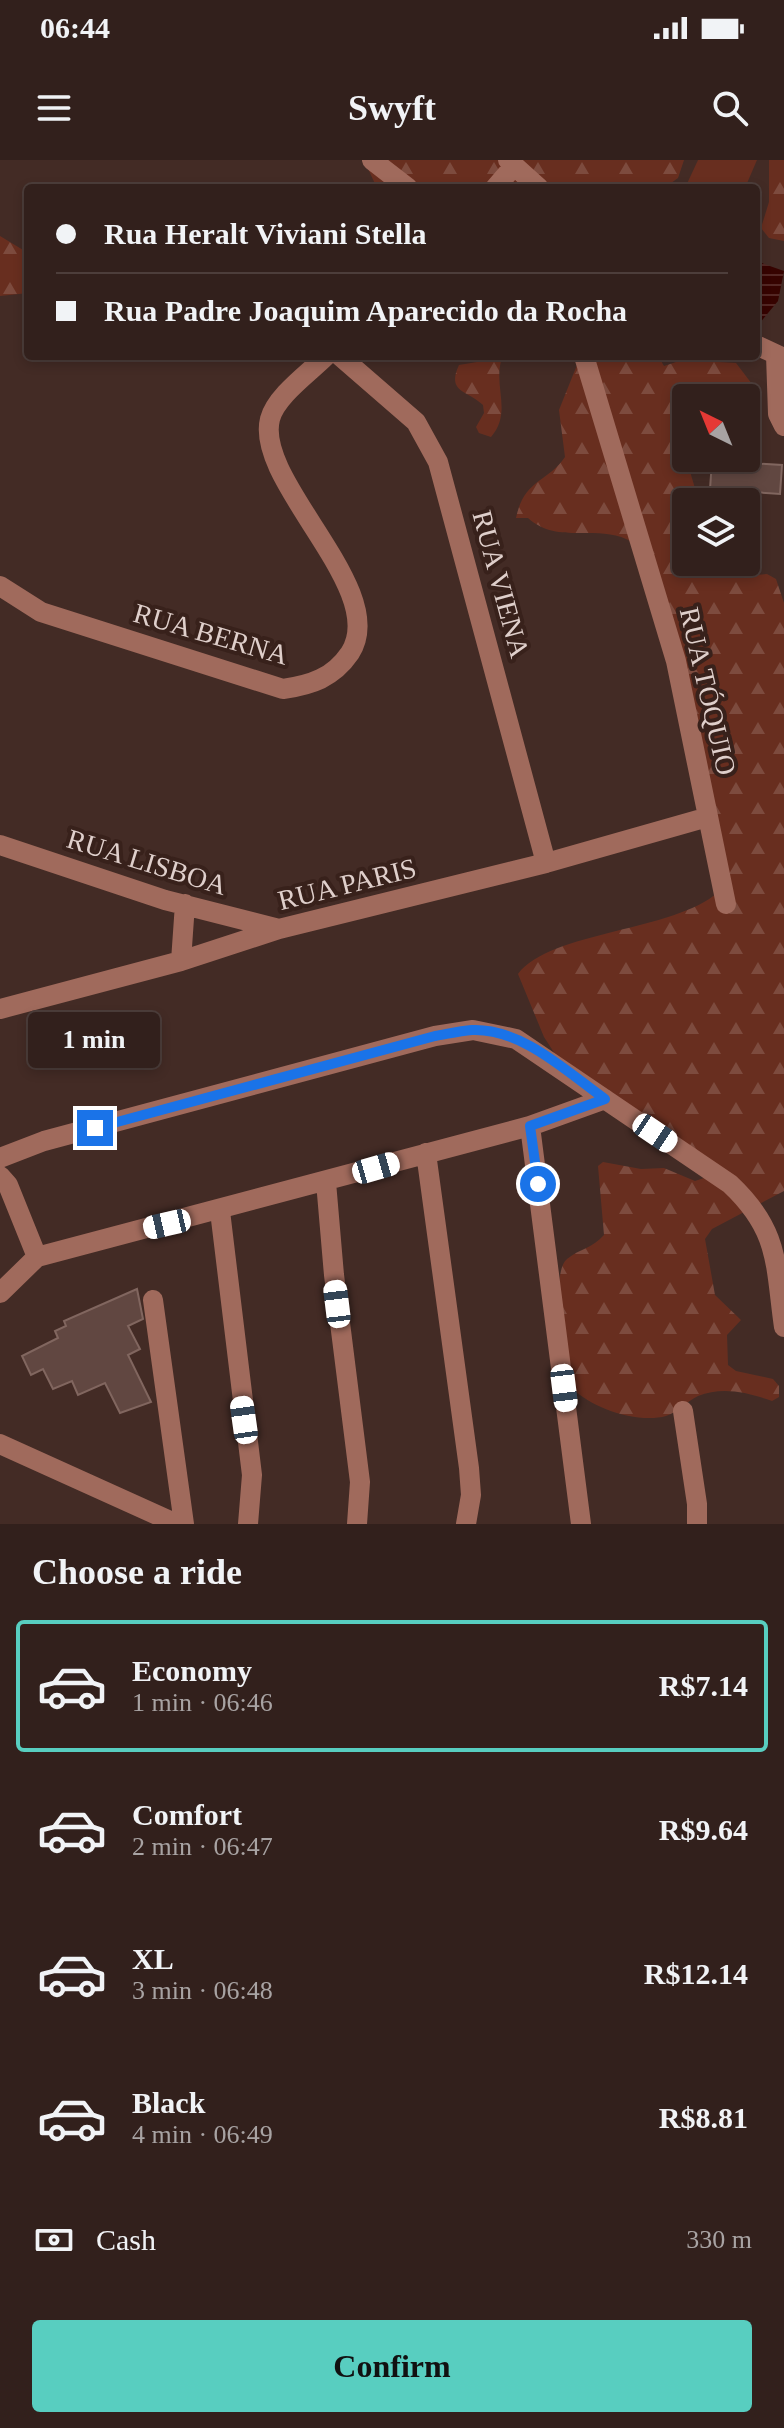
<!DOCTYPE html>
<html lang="en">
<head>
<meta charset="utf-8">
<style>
  :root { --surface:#32201c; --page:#3d2d29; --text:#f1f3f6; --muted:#a8a3a3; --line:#4d3e3b; --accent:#58cec0 }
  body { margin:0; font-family:Georgia,serif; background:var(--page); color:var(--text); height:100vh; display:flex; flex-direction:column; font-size:30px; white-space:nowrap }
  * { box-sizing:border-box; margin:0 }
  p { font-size:26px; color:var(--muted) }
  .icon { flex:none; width:44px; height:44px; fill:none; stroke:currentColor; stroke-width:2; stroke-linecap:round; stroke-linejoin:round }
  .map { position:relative; height:1364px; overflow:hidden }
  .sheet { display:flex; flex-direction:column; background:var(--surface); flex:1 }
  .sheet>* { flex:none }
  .banner { position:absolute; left:24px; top:24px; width:736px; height:176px; border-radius:8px; box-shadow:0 4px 12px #0003,0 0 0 2px var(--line); display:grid; align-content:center; height:176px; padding:0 32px; background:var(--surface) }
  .needle { width:52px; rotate:317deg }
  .tools { position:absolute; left:672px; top:224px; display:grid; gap:16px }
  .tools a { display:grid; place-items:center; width:88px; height:88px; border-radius:8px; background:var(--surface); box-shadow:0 4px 12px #0003,0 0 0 2px var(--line); font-size:40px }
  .end { position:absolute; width:36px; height:36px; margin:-18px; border:10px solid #1a73e8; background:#fff; box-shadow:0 0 0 4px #fff }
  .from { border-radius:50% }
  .bubble { position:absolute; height:56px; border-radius:8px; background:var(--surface); box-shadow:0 4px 12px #0003,0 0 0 2px var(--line); font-size:26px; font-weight:700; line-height:56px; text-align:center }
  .car { position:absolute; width:24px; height:48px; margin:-24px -12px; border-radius:10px; box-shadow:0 0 6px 2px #0007; background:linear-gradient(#fff 24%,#345 0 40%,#fff 0 76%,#345 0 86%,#fff 0) }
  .banner b { display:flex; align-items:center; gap:28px; height:76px; font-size:30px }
  .banner b+b { border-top:2px solid var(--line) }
  .banner i { width:20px; height:20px; background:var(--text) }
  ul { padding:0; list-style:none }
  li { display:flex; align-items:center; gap:24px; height:132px; margin:0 16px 12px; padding:0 16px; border:4px solid transparent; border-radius:8px }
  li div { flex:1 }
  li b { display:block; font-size:30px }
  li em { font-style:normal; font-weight:700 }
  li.selected { border-color:var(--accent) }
  li>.icon { width:72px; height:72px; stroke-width:1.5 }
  h2 { padding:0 32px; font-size:36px; line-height:96px }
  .pay { display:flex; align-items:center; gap:20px; height:88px; padding:0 32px; font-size:30px }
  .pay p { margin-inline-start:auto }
  .primary-button { display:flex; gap:16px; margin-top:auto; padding:16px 32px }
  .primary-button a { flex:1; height:92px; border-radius:8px; background:var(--accent); color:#111; font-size:32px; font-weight:700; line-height:92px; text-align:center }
  .status { display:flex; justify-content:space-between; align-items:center; height:56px; padding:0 40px; background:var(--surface); direction:ltr }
  .status svg { height:22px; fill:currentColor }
  header { display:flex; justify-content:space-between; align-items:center; height:104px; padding:0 32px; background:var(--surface); font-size:36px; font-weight:700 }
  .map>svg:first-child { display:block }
</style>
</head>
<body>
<div class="status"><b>06:44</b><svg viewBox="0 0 49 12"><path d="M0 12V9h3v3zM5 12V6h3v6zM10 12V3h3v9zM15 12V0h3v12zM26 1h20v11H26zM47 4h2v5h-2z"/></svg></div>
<header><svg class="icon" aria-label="menu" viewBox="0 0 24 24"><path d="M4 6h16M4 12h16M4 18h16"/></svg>Swyft<svg class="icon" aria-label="search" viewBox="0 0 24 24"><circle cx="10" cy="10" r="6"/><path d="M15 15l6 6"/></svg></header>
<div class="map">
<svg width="784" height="1364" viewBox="0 0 784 1364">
  <defs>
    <pattern id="forest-firs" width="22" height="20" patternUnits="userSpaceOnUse" patternTransform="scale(2)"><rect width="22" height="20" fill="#682e1f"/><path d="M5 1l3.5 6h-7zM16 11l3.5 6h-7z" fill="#7d4b3e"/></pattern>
    <pattern id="water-rules" width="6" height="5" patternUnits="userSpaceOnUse" patternTransform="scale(2)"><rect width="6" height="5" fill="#360300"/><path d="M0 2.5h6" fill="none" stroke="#532724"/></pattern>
  </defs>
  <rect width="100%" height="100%" fill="#432b25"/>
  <path fill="url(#forest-firs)" d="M 364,0 L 684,0 L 678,18 L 664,28 L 377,28 Z
    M 769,0 L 784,0 L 784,81 L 769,78 L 761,68 L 769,42 Z
    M 0,76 L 28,93 L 28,133 L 0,136 Z
    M 482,196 L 509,196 L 501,201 C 494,229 512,252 491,277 L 479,273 L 476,267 L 484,253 L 483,245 C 468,230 446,233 459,205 L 477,202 Z
    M 577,196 L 658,196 L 664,206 L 682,200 L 736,203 L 755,228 L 758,252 L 746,258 L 746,238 L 686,238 L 686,298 L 699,342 L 686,342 L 686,402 L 706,402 L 707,411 L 732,418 L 767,414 L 776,419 L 784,443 L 784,1031 L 712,1069 L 705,1079 L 715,1135 L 741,1160 L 727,1175 L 728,1205 L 736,1211 L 773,1219 L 779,1226 L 779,1237 L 772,1241 C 749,1233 723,1226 698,1236 C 687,1241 678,1252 666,1256 C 638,1264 591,1248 572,1228 C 569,1202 548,1116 567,1099 C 579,1089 593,1088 604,1075 L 598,1006 L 603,1002 L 641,1009 L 664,1008 L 695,1021 L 707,1017 L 557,897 L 544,877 L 518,814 C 550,771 676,771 718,732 L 669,472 L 632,382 C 598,362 559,386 528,358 L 516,358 C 524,319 547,323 565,297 L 559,250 L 577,205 Z"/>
  <path fill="#682e1f" d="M 698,0 L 757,0 L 745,28 L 685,28 Z"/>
  <path fill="url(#water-rules)" d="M 756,101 L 784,111 L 778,141 L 759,164 Z"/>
  <path fill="#614741" stroke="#81665f" stroke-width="2" d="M 712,301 L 782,305 L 780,334 L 710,329 Z
    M 137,1129 L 143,1159 L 128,1166 L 140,1189 L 128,1195 L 151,1242 L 120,1253 L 105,1223 L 78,1235 L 72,1221 L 53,1229 L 43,1209 L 31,1215 L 22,1196 L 58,1178 L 55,1171 L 66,1166 L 64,1161 Z"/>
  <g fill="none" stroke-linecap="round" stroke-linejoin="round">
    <path stroke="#a06a5c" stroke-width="20" d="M 372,0 L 408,28
      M 508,0 L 539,28
      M 495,28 L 513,7
      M 756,185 L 784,198
      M 776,195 L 778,254 L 784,266
      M 340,196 L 416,262 L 438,302 L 546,703
      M 584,196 L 676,501 L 726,744
      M 0,426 L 41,452 L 283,529 C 311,525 333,518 350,493 C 391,430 254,322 270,259 C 276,236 309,213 326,196
      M 0,685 L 165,740 L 279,769
      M 181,801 L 185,744
      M 0,849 L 181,801 L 279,769 L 546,703 L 708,657
      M 530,966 L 581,1364
      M 426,993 L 469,1308 L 471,1335 L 466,1364
      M 0,998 L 44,981 L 435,876 L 473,870 L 516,879 L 730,1024 C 780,1071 775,1104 784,1167
      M 0,1016 L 8,1025 L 37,1097
      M 326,1022 L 334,1115 L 360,1322 L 357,1364
      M 220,1051 L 252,1315 L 248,1364
      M 0,1133 L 37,1097 L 530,966 L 605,939
      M 153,1140 L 184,1364
      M 683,1251 L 697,1344 L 697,1364
      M 0,1284 L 177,1364"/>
  </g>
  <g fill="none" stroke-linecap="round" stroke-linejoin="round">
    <path stroke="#1a73e8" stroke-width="10" d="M 95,968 L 435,876 C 447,874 460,871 472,870 C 522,868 567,912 605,939 L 530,966 L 538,1024"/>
  </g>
  <g text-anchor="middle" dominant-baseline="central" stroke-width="8" stroke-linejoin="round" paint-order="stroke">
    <g font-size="28" fill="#dfcfcb" stroke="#38211b">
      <text transform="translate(501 424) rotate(75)">RUA VIENA</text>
      <text transform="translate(211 474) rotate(16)">RUA BERNA</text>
      <text transform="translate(708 531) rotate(77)">RUA TÓQUIO</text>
      <text transform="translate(147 702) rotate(17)">RUA LISBOA</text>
      <text transform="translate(347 724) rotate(-14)">RUA PARIS</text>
    </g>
  </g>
</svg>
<div class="tools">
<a><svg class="needle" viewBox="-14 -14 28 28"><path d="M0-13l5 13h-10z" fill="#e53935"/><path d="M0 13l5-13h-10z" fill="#a8a3a3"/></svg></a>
<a><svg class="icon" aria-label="layers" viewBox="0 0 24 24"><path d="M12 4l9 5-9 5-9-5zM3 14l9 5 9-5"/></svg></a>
</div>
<i class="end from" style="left:538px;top:1024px"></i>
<i class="end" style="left:95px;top:968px"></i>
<div class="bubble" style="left:28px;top:852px;width:132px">1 min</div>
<i class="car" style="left:655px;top:973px;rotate:124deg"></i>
<i class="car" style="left:376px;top:1008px;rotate:74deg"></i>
<i class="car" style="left:167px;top:1064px;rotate:257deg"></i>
<i class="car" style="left:337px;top:1144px;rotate:353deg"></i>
<i class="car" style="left:564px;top:1228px;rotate:173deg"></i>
<i class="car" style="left:244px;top:1260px;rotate:352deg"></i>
<div class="banner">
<b><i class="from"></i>Rua Heralt Viviani Stella</b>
<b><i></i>Rua Padre Joaquim Aparecido da Rocha</b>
</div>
</div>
<section class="sheet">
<h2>Choose a ride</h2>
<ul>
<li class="selected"><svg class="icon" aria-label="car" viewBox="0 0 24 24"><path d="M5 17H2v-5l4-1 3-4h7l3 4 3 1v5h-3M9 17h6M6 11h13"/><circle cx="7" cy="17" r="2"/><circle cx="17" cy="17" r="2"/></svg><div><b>Economy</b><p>1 min · 06:46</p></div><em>R$7.14</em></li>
<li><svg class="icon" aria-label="car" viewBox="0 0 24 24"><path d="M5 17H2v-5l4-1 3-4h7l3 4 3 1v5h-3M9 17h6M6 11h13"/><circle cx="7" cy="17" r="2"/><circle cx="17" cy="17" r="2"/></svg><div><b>Comfort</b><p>2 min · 06:47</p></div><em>R$9.64</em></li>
<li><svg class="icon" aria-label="car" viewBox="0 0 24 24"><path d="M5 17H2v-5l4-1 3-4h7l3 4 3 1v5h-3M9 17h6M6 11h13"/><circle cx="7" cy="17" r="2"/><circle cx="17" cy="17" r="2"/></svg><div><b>XL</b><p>3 min · 06:48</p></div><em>R$12.14</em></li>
<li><svg class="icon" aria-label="car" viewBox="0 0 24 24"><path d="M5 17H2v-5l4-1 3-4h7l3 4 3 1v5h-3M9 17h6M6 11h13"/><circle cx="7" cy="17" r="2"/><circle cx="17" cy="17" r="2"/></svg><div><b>Black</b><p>4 min · 06:49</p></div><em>R$8.81</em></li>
</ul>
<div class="pay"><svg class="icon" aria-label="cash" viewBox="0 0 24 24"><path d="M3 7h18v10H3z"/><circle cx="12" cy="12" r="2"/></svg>Cash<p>330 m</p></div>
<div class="primary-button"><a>Confirm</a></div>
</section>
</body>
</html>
